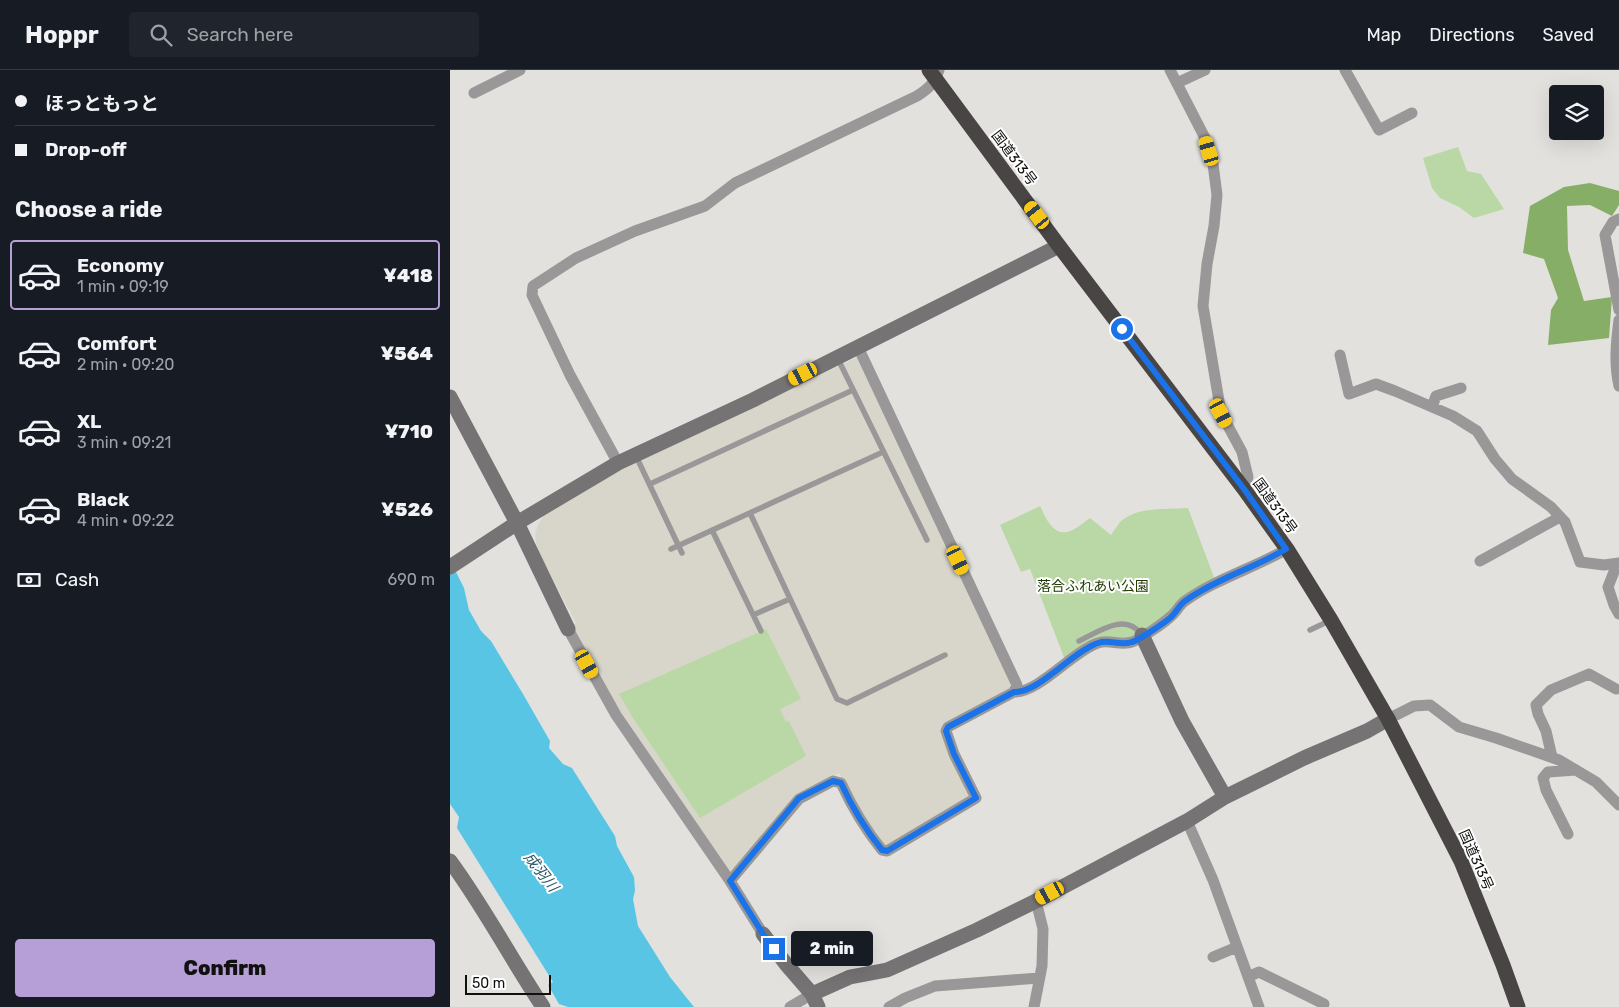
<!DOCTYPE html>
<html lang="en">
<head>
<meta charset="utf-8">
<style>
  :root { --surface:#171b24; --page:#20242c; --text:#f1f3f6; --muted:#9ea1a6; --line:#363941; --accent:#b69fd6 }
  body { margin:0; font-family:Rubik,"Noto Sans JP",sans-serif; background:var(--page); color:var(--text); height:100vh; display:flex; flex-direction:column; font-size:19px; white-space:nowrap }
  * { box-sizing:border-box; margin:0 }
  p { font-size:16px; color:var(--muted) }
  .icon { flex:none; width:28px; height:28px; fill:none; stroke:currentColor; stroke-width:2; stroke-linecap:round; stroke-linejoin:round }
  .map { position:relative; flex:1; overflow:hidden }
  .drawer { display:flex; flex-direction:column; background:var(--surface); width:450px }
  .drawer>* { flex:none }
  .banner { display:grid; align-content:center; height:110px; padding:0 15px; background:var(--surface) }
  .fabs { position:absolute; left:1099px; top:15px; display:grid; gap:10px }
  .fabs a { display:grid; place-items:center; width:55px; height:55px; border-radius:5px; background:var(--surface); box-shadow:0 5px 20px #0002; font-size:25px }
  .scale { position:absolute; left:15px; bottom:12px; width:86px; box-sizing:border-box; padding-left:5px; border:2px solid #10100f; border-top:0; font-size:14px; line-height:18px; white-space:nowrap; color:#10100f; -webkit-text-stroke:4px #fff; paint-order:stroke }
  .end { position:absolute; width:22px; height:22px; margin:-11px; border:6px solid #1a73e8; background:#fff; box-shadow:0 0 0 2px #fff }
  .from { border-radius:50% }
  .bubble { position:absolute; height:35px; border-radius:5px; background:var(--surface); box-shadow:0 5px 20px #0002; font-size:16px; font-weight:800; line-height:35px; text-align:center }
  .car { position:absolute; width:15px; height:30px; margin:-15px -8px; border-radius:6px; box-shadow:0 0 4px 1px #0007; background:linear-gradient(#f5c518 24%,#345 0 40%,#f5c518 0 76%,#345 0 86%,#f5c518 0) }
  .banner b { display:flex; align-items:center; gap:18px; height:48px; font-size:19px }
  .banner b+b { border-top:1px solid var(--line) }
  .banner i { width:12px; height:12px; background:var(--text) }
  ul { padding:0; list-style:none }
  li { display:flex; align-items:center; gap:15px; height:70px; margin:0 10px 8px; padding:0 5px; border:2px solid transparent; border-radius:5px }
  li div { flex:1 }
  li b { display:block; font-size:19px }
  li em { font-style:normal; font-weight:800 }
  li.selected { border-color:var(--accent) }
  li>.icon { width:45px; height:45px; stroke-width:1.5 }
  h2 { padding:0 15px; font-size:22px; line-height:60px }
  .pay { display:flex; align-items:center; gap:12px; height:55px; padding:0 15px; font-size:19px }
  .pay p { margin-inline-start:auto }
  .primary-button { display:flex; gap:10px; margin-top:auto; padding:10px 15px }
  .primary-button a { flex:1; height:58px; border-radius:5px; background:var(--accent); color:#111; font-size:20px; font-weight:800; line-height:58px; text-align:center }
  header { display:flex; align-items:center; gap:30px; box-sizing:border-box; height:70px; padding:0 25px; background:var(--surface); border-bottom:1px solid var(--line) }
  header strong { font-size:24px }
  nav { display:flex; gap:28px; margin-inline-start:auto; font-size:18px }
  .search { width:350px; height:45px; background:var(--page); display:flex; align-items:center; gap:12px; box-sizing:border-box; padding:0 18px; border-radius:5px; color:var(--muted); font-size:19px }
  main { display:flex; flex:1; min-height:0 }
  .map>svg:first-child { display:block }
</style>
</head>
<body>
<header>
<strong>Hoppr</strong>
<div class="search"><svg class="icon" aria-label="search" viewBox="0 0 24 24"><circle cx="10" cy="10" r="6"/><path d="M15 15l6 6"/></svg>Search here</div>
<nav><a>Map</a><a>Directions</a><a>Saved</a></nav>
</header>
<main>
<section class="drawer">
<div class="banner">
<b><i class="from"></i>ほっともっと</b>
<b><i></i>Drop-off</b>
</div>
<h2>Choose a ride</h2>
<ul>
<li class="selected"><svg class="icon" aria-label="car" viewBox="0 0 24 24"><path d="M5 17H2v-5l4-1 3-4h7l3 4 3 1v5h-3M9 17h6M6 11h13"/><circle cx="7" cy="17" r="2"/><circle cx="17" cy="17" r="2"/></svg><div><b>Economy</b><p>1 min · 09:19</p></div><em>¥418</em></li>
<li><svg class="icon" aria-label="car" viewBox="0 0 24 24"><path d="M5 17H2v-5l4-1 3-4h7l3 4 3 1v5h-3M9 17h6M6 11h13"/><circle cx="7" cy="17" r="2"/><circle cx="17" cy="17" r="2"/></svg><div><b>Comfort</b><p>2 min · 09:20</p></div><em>¥564</em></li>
<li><svg class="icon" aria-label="car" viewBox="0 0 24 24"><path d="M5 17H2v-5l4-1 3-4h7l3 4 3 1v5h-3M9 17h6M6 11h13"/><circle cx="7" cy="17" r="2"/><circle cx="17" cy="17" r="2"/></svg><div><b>XL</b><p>3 min · 09:21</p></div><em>¥710</em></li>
<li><svg class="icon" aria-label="car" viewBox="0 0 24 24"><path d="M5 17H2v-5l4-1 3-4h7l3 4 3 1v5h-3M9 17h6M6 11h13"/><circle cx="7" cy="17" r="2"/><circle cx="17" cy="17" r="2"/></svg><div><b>Black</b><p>4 min · 09:22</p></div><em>¥526</em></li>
</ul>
<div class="pay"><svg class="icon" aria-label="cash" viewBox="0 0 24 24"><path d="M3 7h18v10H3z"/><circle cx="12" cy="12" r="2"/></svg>Cash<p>690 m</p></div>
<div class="primary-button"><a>Confirm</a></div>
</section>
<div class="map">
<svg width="1169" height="937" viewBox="0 0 1169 937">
  <rect width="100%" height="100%" fill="#e2e1dd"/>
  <path fill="#d8d6ca" d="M 408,287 L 562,610 L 561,618 L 492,657 L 522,727 L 436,777 L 404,732 L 389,703 L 349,726 L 278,805 L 165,634 L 122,555 L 126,553 L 88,481 L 85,466 L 87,457 L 95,443 L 167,402 Z"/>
  <path fill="#bad8a5" d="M 1008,77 L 1017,101 L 1031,104 L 1054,139 L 1024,148 L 1009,137 L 990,128 L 982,118 L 973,88 Z
    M 590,436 C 595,446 602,465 617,462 C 624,461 634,452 640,448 L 661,465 C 664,461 667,456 670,452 C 687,436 716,440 738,438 L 765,510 L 684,568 L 651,570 L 615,590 L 580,499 L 571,502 L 550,455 Z
    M 316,559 L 351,629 L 330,639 L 336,652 L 339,651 L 356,686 L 250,748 L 183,648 L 169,624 Z"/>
  <path fill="#86ae66" d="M 1140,113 L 1169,121 L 1169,135 L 1162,146 L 1140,135 L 1117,136 L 1118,180 L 1134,231 L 1162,227 L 1159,268 L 1098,275 L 1101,240 L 1108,228 L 1094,189 L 1073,183 L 1080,136 L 1114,117 Z"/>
  <path fill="#59c5e5" d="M 0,490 L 14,518 L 19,540 L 31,561 L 41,571 L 73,624 L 100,671 L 99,678 L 113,694 L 122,698 L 165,766 L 167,776 L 184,807 L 185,821 L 183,829 L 188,856 L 220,907 L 244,937 L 118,937 L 109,934 L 98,915 L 103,912 L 7,758 L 9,747 L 0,734 Z"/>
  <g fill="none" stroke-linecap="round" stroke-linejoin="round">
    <path stroke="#999797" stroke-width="5.5" d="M 388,289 L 477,470
      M 186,386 L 232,483
      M 200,414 L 403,320
      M 300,443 L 387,629 L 397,633 L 495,585
      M 262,460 L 311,561
      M 221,479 L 433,382
      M 303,545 L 340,529
      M 860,560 L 879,551
      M 629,571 C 648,562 675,542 691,564"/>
    <path stroke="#999797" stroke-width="11" d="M 720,0 L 755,68 L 763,94 L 767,125 L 764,156 L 757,194 L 753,236 L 771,343 L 792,382 L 798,407 L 794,419
      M 895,0 L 929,60 L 962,43
      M 727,13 L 755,0
      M 24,23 L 70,0
      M 1169,149 L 1163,152 L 1155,165 L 1169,240
      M 1169,250 C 1166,273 1164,294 1169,316
      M 408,277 L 567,615 L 564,622
      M 890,285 L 899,324 L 926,314 L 945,321 L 1003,346 L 1027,361 L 1045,389 L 1062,409 L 1101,437 L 1115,452 L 1130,492 L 1154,495 L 1169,493
      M 982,337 L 986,326 L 1011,318
      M 168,393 L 120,305 L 82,225 L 83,216 L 126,188 L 185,161 L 255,136 L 285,113 L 467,26 C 478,19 485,13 489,0
      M 1030,491 L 1110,447
      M 1167,494 L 1158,517 L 1164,535 L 1169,544
      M 118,559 L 166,645 L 280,811 L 313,864
      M 938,649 L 964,636 L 980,635 L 1009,657 L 1046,668 L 1109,690 L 1146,712 L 1169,735
      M 1102,687 L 1096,661 L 1088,644 L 1086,635 L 1101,620 L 1139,604 L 1166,619
      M 737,751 L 763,810 L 809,937
      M 1118,764 L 1096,720 L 1093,708 L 1098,702 L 1126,700
      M 280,811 L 349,729 L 383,711 L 391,713 C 402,737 415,759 432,780 L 437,781 L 526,728 L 504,684 L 496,661 L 498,657 L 564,622 C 589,623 623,581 648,573 C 658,569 671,576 682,572 C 689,570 714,553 720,547 C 726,543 729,535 735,531 C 766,509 804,498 837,479
      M 763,887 L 787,877
      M 798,907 L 809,902 L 874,934
      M 340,937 L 362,924
      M 439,937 L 455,928 L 485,916 L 589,908
      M 584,937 L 592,896 L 593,859 L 586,831"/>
    <path stroke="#767374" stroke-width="15" d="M 0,327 L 67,453 L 118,559
      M 0,497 L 67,453 L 168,393 L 303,330 L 609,176
      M 692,565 L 732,651 L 775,727
      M 0,791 C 34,837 61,889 93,937
      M 313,864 L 336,894 L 362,924 L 368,937
      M 362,924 L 400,907 L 437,900 L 527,860 L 586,831 L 737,751 L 775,727 L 854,688 L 917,661 L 938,649"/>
    <path stroke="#494545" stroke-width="15" d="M 479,0 L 609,176 L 794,419 L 837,479 L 881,550 L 938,649 L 1011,791 L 1053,895 L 1068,937"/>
  </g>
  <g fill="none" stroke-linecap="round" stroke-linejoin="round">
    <path stroke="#1a73e8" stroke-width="6" d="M 324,879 L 313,864 L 280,811 L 349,728 L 383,711 L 391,713 C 402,737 415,759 432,780 L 437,781 L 526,728 L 504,684 L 496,661 L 498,657 L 564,622 C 589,623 623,581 648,573 C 658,569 671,576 682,572 C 689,570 714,553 720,548 C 726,543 729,535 735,531 C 766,509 804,498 836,479 L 794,419 L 672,259"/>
  </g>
  <g text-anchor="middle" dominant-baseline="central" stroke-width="4" stroke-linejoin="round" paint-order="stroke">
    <g font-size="14" fill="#10100f" stroke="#fff">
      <text transform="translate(564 88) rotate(53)">国道313号</text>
      <text transform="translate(825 436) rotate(54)">国道313号</text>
      <text transform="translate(1026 790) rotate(66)">国道313号</text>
    </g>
    <g font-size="14" fill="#223b06" stroke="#fff">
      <text x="643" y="516">落合ふれあい公園</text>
    </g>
    <g font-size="15" font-style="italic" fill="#2b5967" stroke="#fff">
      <text transform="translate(91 802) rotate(52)">成羽川</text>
    </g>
  </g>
</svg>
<div class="fabs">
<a><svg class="icon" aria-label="layers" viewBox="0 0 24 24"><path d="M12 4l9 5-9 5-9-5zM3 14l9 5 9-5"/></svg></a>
</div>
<div class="scale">50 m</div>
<i class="end from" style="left:672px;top:259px"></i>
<i class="end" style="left:324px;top:879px"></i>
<div class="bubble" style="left:341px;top:861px;width:82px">2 min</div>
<i class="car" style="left:759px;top:81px;rotate:343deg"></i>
<i class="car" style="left:587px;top:145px;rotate:323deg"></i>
<i class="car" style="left:353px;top:304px;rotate:243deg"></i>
<i class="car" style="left:771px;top:343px;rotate:152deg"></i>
<i class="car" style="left:508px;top:490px;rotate:155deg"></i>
<i class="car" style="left:137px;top:594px;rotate:151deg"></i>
<i class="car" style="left:600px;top:823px;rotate:242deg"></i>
</div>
</main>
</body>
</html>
